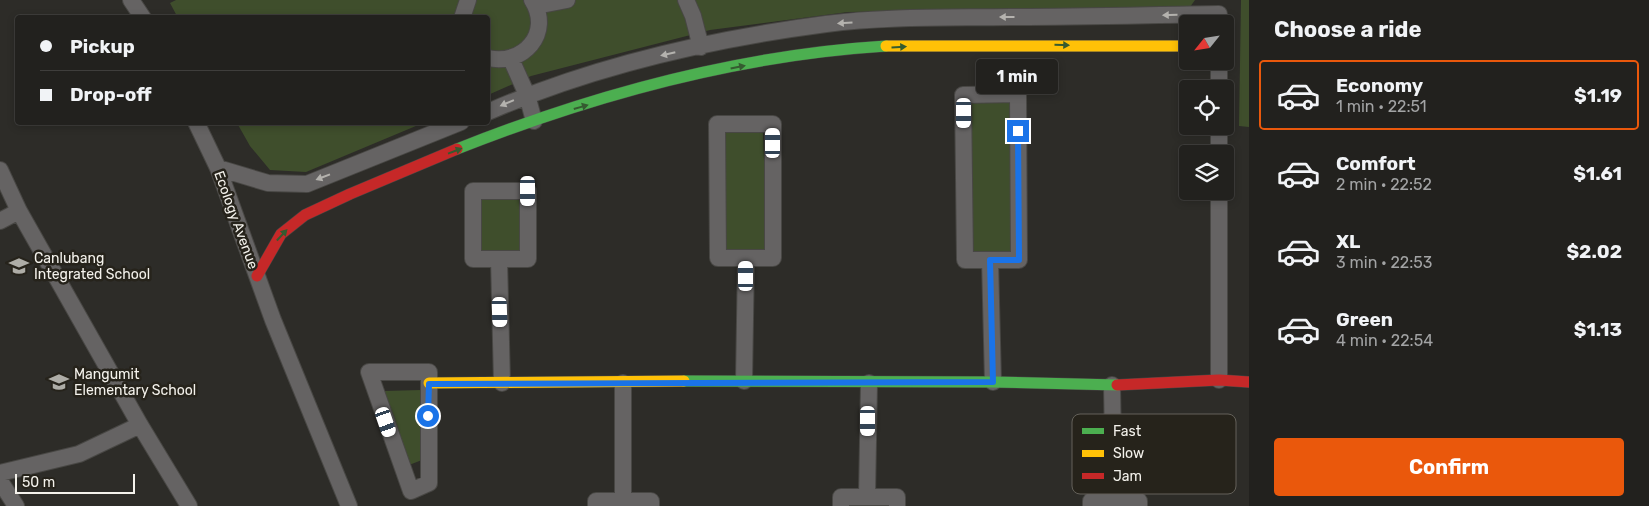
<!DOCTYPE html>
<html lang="en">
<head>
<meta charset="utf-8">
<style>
  :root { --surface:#22211e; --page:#2a2927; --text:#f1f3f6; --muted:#a2a3a4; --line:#3f3e3c; --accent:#ea580c }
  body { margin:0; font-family:Rubik,sans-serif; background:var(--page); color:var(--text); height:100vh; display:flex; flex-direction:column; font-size:19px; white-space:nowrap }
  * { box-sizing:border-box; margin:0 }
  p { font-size:16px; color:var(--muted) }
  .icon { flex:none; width:28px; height:28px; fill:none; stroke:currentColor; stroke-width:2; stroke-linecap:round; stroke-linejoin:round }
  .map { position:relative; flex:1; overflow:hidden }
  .sheet { display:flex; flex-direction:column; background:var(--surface); width:400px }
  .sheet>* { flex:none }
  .top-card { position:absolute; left:15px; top:15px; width:475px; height:110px; border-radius:5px; box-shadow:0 2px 8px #0003,0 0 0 1px var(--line); display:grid; align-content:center; height:110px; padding:0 25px; background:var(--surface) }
  .needle { width:32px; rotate:240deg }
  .buttons { position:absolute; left:1179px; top:15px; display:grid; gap:10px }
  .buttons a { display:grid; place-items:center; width:55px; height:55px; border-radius:5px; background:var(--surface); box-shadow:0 2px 8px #0003,0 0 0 1px var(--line); font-size:25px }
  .scale { position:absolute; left:15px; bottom:12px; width:120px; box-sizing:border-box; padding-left:5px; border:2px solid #f4f2ec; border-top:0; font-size:14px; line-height:18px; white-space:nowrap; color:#f4f2ec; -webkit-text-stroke:4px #26231b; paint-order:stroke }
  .end { position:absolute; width:22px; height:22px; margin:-11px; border:6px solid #1a73e8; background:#fff; box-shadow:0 0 0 2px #fff }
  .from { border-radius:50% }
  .bubble { position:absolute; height:35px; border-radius:5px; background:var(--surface); box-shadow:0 2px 8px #0003,0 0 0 1px var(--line); font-size:16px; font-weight:700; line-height:35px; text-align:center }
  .car { position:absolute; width:15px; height:30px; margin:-15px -8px; border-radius:6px; box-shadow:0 0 4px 1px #0007; background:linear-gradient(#fff 24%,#345 0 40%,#fff 0 76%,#345 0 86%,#fff 0) }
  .top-card b { display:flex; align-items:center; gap:18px; height:48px; font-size:19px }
  .top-card b+b { border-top:1px solid var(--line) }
  .top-card i { width:12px; height:12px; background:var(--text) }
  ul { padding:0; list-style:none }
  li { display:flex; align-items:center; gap:15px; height:70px; margin:0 10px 8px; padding:0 15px; border:2px solid transparent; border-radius:5px }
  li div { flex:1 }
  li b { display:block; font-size:19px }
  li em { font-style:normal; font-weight:700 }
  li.on { border-color:var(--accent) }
  li>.icon { width:45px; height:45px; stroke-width:1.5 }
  h2 { padding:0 25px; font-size:22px; line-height:60px }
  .action { display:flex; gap:10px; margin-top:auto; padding:10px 25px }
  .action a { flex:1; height:58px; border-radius:5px; background:var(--accent); color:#fff; font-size:20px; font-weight:700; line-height:58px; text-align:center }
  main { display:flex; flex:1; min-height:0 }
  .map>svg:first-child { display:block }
</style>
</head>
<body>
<main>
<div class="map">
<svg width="1249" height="506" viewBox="0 0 1249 506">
  <rect width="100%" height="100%" fill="#2d2c28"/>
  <path fill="#3f4e2c" d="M 176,0 L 1195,0 L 1190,7 L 848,12 L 710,30 L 531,76 L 488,95 L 488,18 L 178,18 L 170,3 Z
    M 1241,0 L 1249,0 L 1249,127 L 1239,126 Z
    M 1013,98 L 1016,255 L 971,255 L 969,101 Z
    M 237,123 L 423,123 L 306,172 L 270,170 L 250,146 Z
    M 763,130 L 767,250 L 726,251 L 722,131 Z
    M 520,197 L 521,253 L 479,254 L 478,198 Z
    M 421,390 L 422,460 L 409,465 L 384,391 Z"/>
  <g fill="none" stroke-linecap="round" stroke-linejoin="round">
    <defs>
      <path id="street" d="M 131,0 L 143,18
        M 686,0 L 693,16 L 701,47
        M 536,6 L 567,0
        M 462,18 L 468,0
        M 488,58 C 523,66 553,33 532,0
        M 511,59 L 527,95 L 534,121
        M 1219,61 L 1219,89
        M 1018,94 L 1019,260 L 965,260 L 963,95 Z
        M 488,112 C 593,66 712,39 826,24 C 887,16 950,18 1011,17 C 1080,17 1149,15 1219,14
        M 196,122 L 218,168 L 273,320 L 349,506
        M 717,124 L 773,124 L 773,258 L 718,258 Z
        M 1219,154 L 1219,126
        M 218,168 L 268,183 L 307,184 L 461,122
        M 0,170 L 19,211 L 140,425 L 189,506
        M 473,191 L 528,191 L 528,259 L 473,259 Z
        M 0,221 L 19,211
        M 499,259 L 502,383
        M 990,260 L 993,382
        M 369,372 L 429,372 L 429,483 L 411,491 Z
        M 1219,380 L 1219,191
        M 744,381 L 746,258
        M 1112,385 L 1114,501
        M 0,473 L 79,454 L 140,425
        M 0,481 L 16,506
        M 867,497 L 869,383
        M 623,501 L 623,383
        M 596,506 L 596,501 L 651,501 L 651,506
        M 841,506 L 841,497 L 897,497 L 897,506
        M 1091,506 L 1091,501 L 1139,501 L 1139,506"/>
      <path id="fast" d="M 457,149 C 593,95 740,55 886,46
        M 684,381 L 993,382 L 1117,385"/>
      <path id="slow" d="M 886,46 L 1188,46
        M 429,383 L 684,381"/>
      <path id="jam" d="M 257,276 L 281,234 L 305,215 L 350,194 L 457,149
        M 1117,385 L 1219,380 L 1249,382"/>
    </defs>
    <use href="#street" stroke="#484744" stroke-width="18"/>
    <use href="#fast" stroke="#484744" stroke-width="12"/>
    <use href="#slow" stroke="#484744" stroke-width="12"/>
    <use href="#jam" stroke="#484744" stroke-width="12"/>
    <use href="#street" stroke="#656363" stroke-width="16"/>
    <use href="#fast" stroke="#4caf50" stroke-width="11"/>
    <use href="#slow" stroke="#ffc107" stroke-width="11"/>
    <use href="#jam" stroke="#c62828" stroke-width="11"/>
  </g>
  <defs><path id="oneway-solid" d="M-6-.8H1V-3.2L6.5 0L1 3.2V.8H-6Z" transform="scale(1.25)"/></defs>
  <g fill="#b4b2ae">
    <use href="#oneway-solid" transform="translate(1170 15) rotate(179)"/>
    <use href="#oneway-solid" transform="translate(1007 17) rotate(180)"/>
    <use href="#oneway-solid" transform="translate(845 23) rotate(177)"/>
    <use href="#oneway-solid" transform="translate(668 54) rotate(167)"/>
    <use href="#oneway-solid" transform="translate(507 103) rotate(157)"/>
    <use href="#oneway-solid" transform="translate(323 177) rotate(159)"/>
  </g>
  <g fill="#355b30">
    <use href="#oneway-solid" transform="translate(1062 45) rotate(1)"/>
    <use href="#oneway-solid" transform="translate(899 47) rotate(-3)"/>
    <use href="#oneway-solid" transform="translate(738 67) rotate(-11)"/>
    <use href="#oneway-solid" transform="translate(581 107) rotate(-16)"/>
    <use href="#oneway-solid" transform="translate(455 151) rotate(-21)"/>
    <use href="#oneway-solid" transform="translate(282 235) rotate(-47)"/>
  </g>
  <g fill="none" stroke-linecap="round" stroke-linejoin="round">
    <path stroke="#1a73e8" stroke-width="6" d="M 428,416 L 429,384 L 993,382 L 990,260 L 1019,260 L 1018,131"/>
  </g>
  <defs>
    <symbol id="school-bare" viewBox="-9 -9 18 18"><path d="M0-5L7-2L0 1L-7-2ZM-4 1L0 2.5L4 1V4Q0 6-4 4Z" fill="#aeada7" stroke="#26231b" stroke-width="2.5" paint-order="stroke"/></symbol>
  </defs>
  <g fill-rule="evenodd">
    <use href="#school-bare" x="5" y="252" width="28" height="28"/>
    <use href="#school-bare" x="45" y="368" width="28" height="28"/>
  </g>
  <g text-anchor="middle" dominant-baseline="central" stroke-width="5" stroke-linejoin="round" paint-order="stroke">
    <g font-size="14" fill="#f4f2ec" stroke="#26231b">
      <text transform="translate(236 220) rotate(70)">Ecology Avenue</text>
    </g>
    <g font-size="14" fill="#f4f2ec" stroke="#26231b" text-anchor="start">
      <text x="34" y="258">Canlubang<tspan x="34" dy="16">Integrated School</tspan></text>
      <text x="74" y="374">Mangumit<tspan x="74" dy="16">Elementary School</tspan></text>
    </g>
  </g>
  <rect x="1072" y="414" width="164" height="80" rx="8" fill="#26231b" stroke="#64615a" stroke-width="1"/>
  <rect x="1082" y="428" width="22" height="6" fill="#4caf50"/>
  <rect x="1082" y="450" width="22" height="7" fill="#ffc107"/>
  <rect x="1082" y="473" width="22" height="6" fill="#c62828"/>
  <g font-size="14" fill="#f4f2ec">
    <text x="1113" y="436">Fast</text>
    <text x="1113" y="458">Slow</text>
    <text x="1113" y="481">Jam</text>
  </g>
</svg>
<div class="buttons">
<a><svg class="needle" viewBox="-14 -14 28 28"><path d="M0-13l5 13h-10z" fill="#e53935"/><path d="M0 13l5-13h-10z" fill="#a2a3a4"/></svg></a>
<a><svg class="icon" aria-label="locate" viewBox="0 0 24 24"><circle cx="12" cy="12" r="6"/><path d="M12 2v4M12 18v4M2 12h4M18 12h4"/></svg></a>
<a><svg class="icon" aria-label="layers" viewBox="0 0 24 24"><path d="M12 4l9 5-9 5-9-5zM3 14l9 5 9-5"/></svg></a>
</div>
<div class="scale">50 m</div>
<i class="end from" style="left:428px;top:416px"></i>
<i class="end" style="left:1018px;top:131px"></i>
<div class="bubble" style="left:976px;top:59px;width:82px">1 min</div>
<i class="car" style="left:964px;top:113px;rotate:180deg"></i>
<i class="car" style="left:773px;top:143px;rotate:0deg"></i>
<i class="car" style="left:528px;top:191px;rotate:180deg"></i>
<i class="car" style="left:746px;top:276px;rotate:0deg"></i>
<i class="car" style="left:500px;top:312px;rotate:178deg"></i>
<i class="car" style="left:868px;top:421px;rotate:180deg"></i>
<i class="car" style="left:386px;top:422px;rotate:161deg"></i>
<div class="top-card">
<b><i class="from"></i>Pickup</b>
<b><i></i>Drop-off</b>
</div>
</div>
<section class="sheet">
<h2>Choose a ride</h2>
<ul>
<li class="on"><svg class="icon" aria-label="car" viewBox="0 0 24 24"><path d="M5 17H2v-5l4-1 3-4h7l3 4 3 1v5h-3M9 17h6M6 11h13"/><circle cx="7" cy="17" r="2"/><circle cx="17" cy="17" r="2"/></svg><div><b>Economy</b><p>1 min · 22:51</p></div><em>$1.19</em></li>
<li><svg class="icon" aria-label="car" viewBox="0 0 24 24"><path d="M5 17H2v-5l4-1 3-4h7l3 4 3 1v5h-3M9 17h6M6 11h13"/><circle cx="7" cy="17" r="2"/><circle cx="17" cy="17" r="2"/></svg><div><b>Comfort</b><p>2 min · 22:52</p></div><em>$1.61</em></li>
<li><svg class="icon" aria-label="car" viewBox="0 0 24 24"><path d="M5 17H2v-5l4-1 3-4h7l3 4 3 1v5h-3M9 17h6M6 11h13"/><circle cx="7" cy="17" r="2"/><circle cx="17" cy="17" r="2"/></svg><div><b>XL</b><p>3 min · 22:53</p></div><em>$2.02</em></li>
<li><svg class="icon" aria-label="car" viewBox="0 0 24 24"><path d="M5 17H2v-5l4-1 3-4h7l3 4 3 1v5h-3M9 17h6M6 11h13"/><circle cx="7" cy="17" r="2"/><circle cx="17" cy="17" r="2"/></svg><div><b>Green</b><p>4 min · 22:54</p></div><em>$1.13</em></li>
</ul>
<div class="action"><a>Confirm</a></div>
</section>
</main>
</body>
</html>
